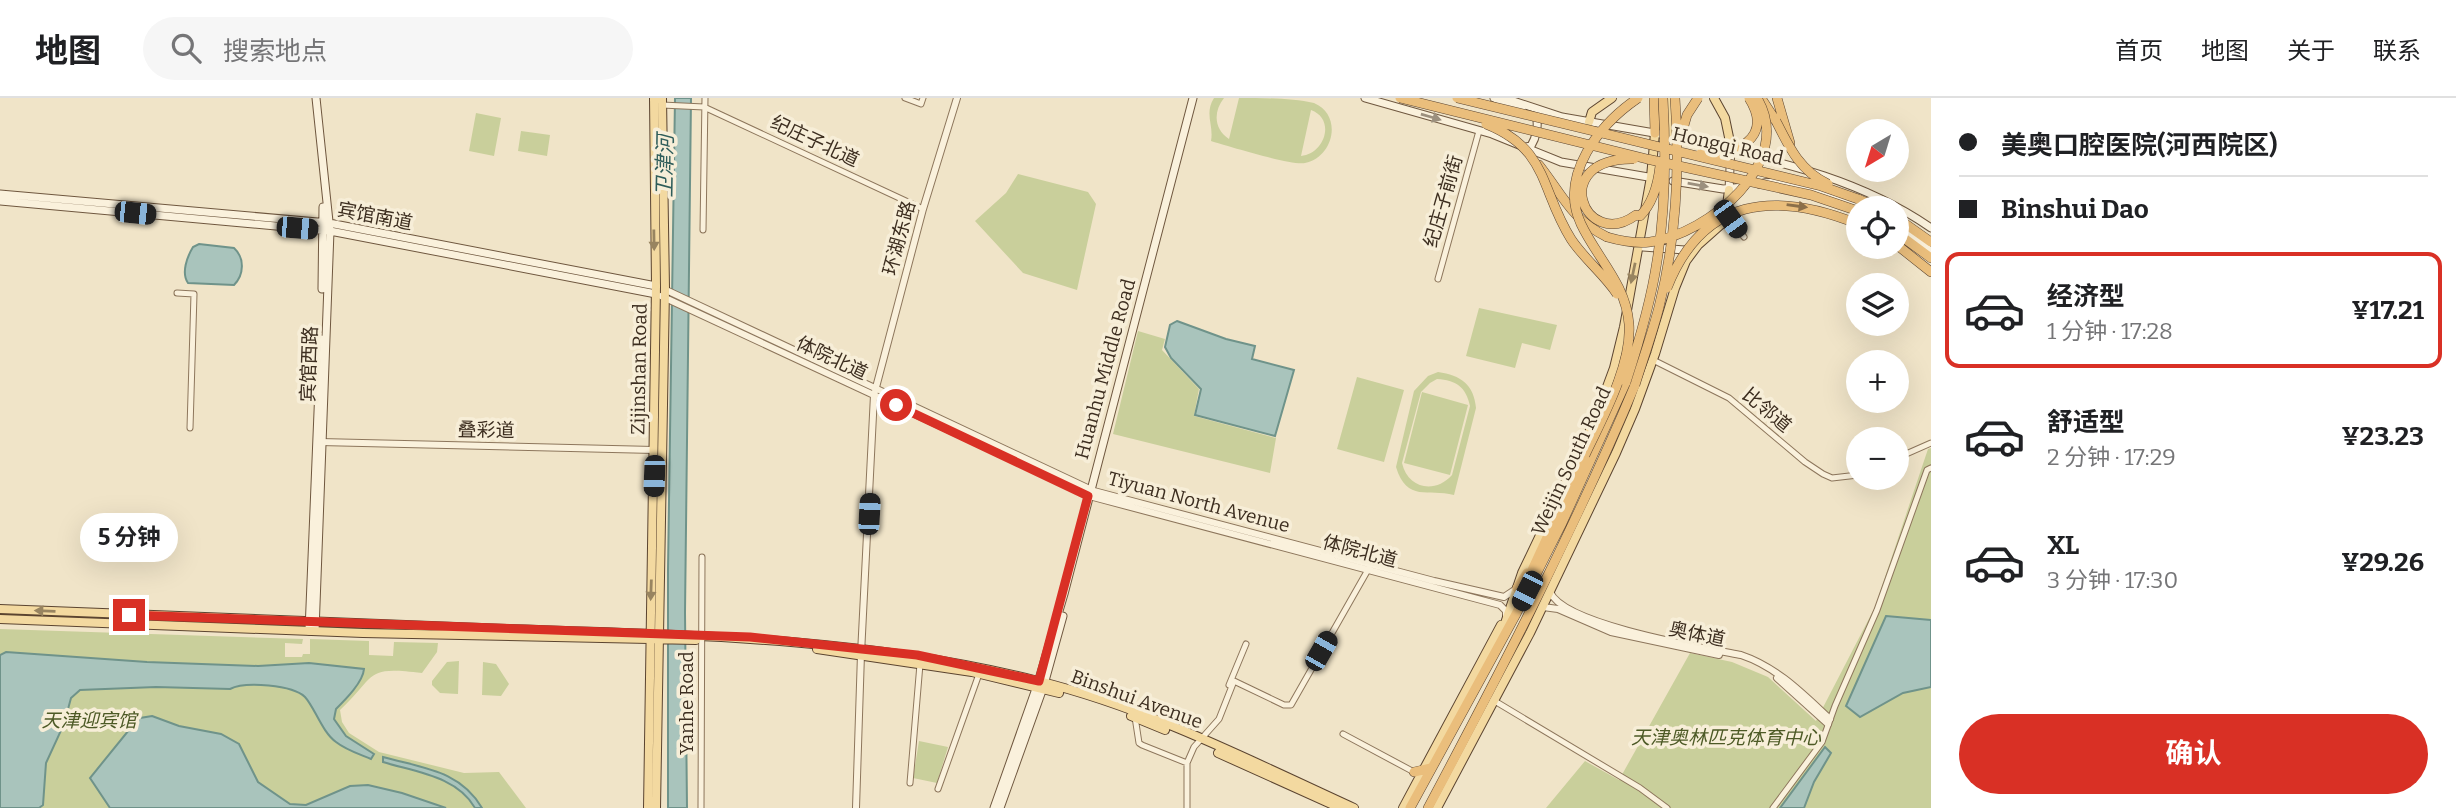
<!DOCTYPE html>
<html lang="zh">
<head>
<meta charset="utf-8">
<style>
  :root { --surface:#fff; --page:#f6f6f6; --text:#202124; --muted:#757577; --line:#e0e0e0; --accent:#d93025 }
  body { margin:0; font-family:Bitter,"Noto Sans SC",serif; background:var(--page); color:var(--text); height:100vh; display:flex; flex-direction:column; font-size:26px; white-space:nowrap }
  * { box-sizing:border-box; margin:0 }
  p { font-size:23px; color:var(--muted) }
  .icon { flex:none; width:38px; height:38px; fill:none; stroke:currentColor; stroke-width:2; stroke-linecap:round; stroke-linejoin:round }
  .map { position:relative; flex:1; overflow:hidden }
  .sheet { display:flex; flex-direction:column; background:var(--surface); width:525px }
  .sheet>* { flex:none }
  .hud { display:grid; align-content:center; height:154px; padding:0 28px; background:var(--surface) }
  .needle { width:46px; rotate:218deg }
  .buttons { position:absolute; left:1846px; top:21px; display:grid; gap:14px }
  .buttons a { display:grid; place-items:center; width:63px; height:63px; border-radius:50%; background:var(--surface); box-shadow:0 7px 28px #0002; font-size:35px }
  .end { position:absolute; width:32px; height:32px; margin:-16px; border:9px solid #d93025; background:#fff; box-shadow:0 0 0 4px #fff }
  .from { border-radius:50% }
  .bubble { position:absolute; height:49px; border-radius:24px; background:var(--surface); box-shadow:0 7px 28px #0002; font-size:23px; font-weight:700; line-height:49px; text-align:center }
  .car { position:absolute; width:21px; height:42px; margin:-21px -10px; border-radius:9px; box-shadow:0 0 5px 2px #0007; background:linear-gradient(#222 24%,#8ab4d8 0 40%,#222 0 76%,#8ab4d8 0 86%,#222 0) }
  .hud b { display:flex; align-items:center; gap:24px; height:66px; font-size:26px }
  .hud b+b { border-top:2px solid var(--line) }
  .hud i { width:18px; height:18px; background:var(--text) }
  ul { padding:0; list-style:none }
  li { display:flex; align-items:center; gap:21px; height:116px; margin:0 14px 10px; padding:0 14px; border:4px solid transparent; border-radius:14px }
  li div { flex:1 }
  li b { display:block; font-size:26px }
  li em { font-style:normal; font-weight:700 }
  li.active { border-color:var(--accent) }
  li>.icon { width:63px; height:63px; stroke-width:1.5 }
  .button { display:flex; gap:14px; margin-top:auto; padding:14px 28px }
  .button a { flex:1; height:80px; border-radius:42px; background:var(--accent); color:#fff; font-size:28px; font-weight:700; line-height:80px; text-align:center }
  header { display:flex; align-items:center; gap:42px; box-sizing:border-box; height:98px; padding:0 35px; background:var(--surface); border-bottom:2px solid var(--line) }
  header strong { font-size:33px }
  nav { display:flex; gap:38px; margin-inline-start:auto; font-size:24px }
  .search { width:490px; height:63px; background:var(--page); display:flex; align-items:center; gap:18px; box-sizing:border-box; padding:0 24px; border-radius:38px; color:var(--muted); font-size:26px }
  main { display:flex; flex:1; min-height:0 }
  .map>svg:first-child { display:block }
</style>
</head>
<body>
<header>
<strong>地图</strong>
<div class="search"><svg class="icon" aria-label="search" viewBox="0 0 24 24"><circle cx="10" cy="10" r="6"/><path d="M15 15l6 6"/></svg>搜索地点</div>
<nav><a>首页</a><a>地图</a><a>关于</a><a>联系</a></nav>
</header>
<main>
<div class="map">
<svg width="1931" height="710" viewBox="0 0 1931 710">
  <rect width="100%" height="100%" fill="#f0e4c8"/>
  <path fill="#c9cf9b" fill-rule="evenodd" d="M 1214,0 L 1224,0 C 1213,14 1214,31 1229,41 L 1239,0 C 1262,0 1292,0 1314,5 C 1343,17 1334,59 1305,65 C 1292,68 1228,48 1211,43 C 1214,27 1204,16 1214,0 ZM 1311,12 C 1336,21 1325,56 1301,58 Z
    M 476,15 L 501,20 L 494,58 L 469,53 Z
    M 521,33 L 550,37 L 547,58 L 518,53 Z
    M 1018,76 L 1088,94 L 1096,106 L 1077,192 L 1023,175 L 975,123 L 1006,95 Z
    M 1479,210 L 1557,227 L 1550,252 L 1522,245 L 1515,270 L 1466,258 Z
    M 1138,233 L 1165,241 L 1162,252 L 1199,291 L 1194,318 L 1276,340 L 1270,375 L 1113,336 Z
    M 1438,274 C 1461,277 1474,287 1476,310 L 1454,397 C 1428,390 1407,405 1396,369 L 1414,293 L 1428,278 ZM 1437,281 C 1456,282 1466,289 1470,308 L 1452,377 C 1435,396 1408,391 1402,365 L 1421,294 L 1430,285 Z
    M 1357,279 L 1404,292 L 1384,364 L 1337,351 Z
    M 1422,294 L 1468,307 L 1450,377 L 1404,365 Z
    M 1931,350 L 1931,710 L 1546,710 L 1585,663 L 1619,682 L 1690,555 L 1732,564 L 1768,579 L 1816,623 L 1875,509 L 1928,351 Z
    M 0,531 L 303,541 L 302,546 L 285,545 L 285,559 L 302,559 L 303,556 L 310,556 L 310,541 L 369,543 L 369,557 L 393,558 L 394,544 L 438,545 L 437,554 L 422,575 C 364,568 378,576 340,612 L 342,624 L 349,635 L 379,654 L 464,675 L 499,674 L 526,710 L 0,710 Z
    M 459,563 L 458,596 L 440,595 L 432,587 L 432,583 L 447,564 Z
    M 483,564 L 496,566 L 509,586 L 501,598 L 482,597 Z
    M 919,643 L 948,649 L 937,685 L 913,680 Z"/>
  <path fill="#a9c4bc" stroke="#6f938a" stroke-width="2" d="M 675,0 L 691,0 L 685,515 L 687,710 L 668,710 L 668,471 Z
    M 199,146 L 234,150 C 245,160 244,177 234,187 L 188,185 C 181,175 187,159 193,149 Z
    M 1177,223 L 1226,241 L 1255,248 L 1252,261 L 1294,272 L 1275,338 L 1195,317 L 1201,291 L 1171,260 L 1165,249 L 1170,227 Z
    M 1886,518 L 1931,522 L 1931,589 L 1903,595 L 1860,619 L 1846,608 Z
    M 6,554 L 147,564 L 258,568 L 309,565 L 364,571 C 363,584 346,601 336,611 L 334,621 L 346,638 L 374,656 L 371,661 C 359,656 346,652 336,644 C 322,634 315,610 305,599 C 293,587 245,583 230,591 L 156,589 L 80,592 L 71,600 L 64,626 L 46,665 L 43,707 L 39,710 L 0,710 L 0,557 Z
    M 152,618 L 179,628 L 221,636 L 239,646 L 258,684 L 290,706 L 306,707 L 350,688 L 368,687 L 402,695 L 446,710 L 110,710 L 90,680 L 133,627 L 140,620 Z
    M 1825,649 L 1831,655 L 1814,684 L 1804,710 L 1780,710 Z
    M 383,659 C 422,670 460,672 482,710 L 475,710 C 457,678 415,674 383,664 Z"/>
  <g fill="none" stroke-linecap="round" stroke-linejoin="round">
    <defs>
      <path id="minor" d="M 905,0 L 921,6 L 923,0
        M 662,7 L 704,9 L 923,111
        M 1730,121 L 1744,139
        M 703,132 L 705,0
        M 1438,181 L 1479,33
        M 177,195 L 194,196 L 190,330
        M 1653,262 L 1729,300 L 1805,364 L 1823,376 L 1832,380 L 1858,377
        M 1897,360 L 1931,345
        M 1229,587 L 1246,546
        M 1493,602 L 1640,690 L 1667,710
        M 1135,619 L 1139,645 L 1142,647 L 1187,665
        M 1343,636 L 1414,674
        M 910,685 L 920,566
        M 938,691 L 979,576
        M 701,710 L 702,459
        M 1187,710 L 1187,665 L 1194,649 L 1219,621 L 1234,583 L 1284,607 L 1291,607 L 1369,470
        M 1773,710 L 1822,644 L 1835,608 L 1877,512 L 1927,372 L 1931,370"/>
      <path id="tertiary" d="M 664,191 L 1094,393 L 1434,483 L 1504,499 L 1516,491
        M 661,198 L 1093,399 L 1500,507 L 1506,513 L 1506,520
        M 320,344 L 654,352
        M 1550,494 C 1564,527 1704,550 1741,557 C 1777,569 1803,596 1830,621
        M 1543,509 L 1558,511 L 1611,534 L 1719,557
        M 1777,580 L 1828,626
        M 856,710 L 861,556 L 874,297 L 923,111 L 957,0"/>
      <path id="secondary" d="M 1365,0 L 1492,36 L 1561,64 L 1654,80
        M 1494,0 L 1522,12
        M 1504,0 L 1562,19 L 1660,36
        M 1678,40 C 1766,61 1855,77 1931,130
        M 1526,49 L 1531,48 C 1536,40 1539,27 1536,18
        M 1673,83 L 1723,91 L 1744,89
        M 1759,86 C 1786,78 1841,99 1866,110
        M 1729,92 L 1731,48
        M 0,96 L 329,125 L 656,188
        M 0,103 L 330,133 L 656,196
        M 1897,128 L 1931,153
        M 1643,149 L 1685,152 L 1688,157
        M 322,191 L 323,109
        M 309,533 L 321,241
        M 315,533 L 330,133 L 316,0
        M 994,710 L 1037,588 L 1064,496 L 1193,0
        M 1000,710 L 1043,590 L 1063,518"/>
      <path id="primary" d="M 1670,0 L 1671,38
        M 1714,0 L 1725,20 L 1730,44
        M 1589,24 L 1592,14 L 1612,0
        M 0,511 C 169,518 338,525 507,531 C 687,537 863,539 1038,583 C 1148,610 1251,663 1354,710
        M 0,521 L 363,535 L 696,542
        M 1501,537 L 1522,475 L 1594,324 L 1614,270 L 1624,229 L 1651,79 L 1655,35
        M 817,551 L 972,574 L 1059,595
        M 1131,618 L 1165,632
        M 1218,655 L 1340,710
        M 648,710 L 656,188 L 654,0
        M 656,710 L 665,191 L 662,0
        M 1403,710 L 1501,527
        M 1437,710 L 1530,535 L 1616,355 L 1635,311 L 1655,256 L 1675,190 L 1686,163 L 1698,147 L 1725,123 L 1729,92"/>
      <path id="trunk" d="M 1654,0 L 1655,35
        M 1761,0 L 1776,23
        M 1777,0 L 1790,45
        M 1539,67 C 1562,96 1571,121 1607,139
        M 1858,101 L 1879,110
        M 1897,120 L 1931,144
        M 1897,135 L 1931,160
        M 1897,147 L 1931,174
        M 1527,483 L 1585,357
        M 1517,490 L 1527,475
        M 1414,674 L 1431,670
        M 1410,710 L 1516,516 L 1562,425 L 1626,284
        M 1428,710 C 1502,571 1574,432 1635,287"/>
    </defs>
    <use href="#minor" stroke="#8d765c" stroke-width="7"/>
    <use href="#tertiary" stroke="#8d765c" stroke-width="8"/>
    <use href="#secondary" stroke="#6f573f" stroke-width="9"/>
    <use href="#primary" stroke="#5b4430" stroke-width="10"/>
    <use href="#trunk" stroke="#5b4430" stroke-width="10"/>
    <use href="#minor" stroke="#faf1dc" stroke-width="5"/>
    <use href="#tertiary" stroke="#faf1dc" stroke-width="6"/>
    <use href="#secondary" stroke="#faf1dc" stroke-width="7"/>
    <use href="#primary" stroke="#f3d9a0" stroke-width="8"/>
    <use href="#trunk" stroke="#eabe7c" stroke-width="9"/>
    <defs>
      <path id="trunk-bridge" d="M 1400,0 L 1647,61 L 1811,97 L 1858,113
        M 1457,0 L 1821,88 L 1858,101
        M 1776,23 C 1789,49 1800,73 1828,86
        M 1486,26 C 1549,51 1540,92 1571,141 C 1584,161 1604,176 1617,196
        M 1680,41 L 1687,17 L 1698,0
        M 1700,56 C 1734,58 1775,41 1749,0
        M 1634,61 C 1547,59 1584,155 1636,117 L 1640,118 C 1653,105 1658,86 1660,68
        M 1607,139 C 1621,143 1635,146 1650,144 C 1708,136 1796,65 1757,0
        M 1667,190 C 1703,98 1776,93 1858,126
        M 1626,284 C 1639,244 1651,204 1657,163 C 1666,109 1666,54 1663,0
        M 1635,287 C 1643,261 1652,236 1659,209 C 1676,142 1680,69 1675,0
        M 1585,357 C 1602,321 1632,267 1629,226 C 1626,186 1597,160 1581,126 C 1558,77 1600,26 1638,0"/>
    </defs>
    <use href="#trunk-bridge" stroke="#5b4430" stroke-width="10" stroke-linecap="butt"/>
    <use href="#trunk-bridge" stroke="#eabe7c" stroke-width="9"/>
  </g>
  <defs><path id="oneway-solid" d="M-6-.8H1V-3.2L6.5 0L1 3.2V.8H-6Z" transform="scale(1.75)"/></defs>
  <g fill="#9c907e">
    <use href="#oneway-solid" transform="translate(1431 19) rotate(16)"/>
    <use href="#oneway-solid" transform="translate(1698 87) rotate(10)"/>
  </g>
  <use fill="#8b6f49" href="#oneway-solid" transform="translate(1797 108) rotate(8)"/>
  <g fill="#988460">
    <use href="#oneway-solid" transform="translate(654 142) rotate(89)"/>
    <use href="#oneway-solid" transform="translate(1633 175) rotate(102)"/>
    <use href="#oneway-solid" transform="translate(651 492) rotate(92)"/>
    <use href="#oneway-solid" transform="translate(45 513) rotate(-178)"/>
  </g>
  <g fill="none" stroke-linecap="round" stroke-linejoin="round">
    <path stroke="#d93025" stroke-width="9" d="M 129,517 L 750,539 L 917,557 L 1039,583 L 1088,398 L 896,307"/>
  </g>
  <g text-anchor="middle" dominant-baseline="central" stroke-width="7" stroke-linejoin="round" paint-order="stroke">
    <g font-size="19" fill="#3d2e20" stroke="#f7eed8">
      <text transform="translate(815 43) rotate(25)">纪庄子北道</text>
      <text transform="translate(1728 48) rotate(13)">Hongqi Road</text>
      <text transform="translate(1443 103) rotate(-74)">纪庄子前街</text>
      <text transform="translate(375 118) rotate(11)">宾馆南道</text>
      <text transform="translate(899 140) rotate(-75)">环湖东路</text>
      <text transform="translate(832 260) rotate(25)">体院北道</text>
      <text transform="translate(309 266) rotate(-88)">宾馆西路</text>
      <text transform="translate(639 271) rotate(-89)">Zijinshan Road</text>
      <text transform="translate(1105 271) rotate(-75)">Huanhu Middle Road</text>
      <text transform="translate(1767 312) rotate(40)">比邻道</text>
      <text transform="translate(486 332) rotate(1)">叠彩道</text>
      <text transform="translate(1571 363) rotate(-65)">Weijin South Road</text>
      <text transform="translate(1199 404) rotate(15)">Tiyuan North Avenue</text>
      <text transform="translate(1360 453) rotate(15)">体院北道</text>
      <text transform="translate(1697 536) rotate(12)">奥体道</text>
      <text transform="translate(1137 601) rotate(20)">Binshui Avenue</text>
      <text transform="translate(686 605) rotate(-90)">Yanhe Road</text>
    </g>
    <g font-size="19" font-style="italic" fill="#4d5a26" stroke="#f7eed8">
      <text x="89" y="622">天津迎宾馆</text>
      <text x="1726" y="639">天津奥林匹克体育中心</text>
    </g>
    <g font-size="21" font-style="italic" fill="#2f5d5a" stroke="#f7eed8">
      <text transform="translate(665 68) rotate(-89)">卫津河</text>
    </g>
  </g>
</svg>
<div class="buttons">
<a><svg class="needle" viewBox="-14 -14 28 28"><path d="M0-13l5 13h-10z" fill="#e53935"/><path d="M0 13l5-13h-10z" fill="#757577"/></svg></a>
<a><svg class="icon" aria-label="locate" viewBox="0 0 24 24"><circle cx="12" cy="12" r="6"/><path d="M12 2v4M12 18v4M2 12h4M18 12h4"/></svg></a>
<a><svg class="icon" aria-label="layers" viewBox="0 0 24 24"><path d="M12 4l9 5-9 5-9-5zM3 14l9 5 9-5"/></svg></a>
<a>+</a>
<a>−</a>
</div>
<i class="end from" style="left:896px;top:307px"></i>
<i class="end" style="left:129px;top:517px"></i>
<div class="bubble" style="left:80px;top:415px;width:98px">5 分钟</div>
<i class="car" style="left:135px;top:115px;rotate:96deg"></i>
<i class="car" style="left:1730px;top:121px;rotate:144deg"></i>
<i class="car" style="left:297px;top:130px;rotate:95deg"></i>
<i class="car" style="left:654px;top:378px;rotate:182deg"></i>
<i class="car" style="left:869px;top:416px;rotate:3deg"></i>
<i class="car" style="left:1527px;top:493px;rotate:207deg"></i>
<i class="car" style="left:1321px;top:553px;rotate:30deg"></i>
</div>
<section class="sheet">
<div class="hud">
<b><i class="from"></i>美奥口腔医院(河西院区)</b>
<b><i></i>Binshui Dao</b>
</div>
<ul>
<li class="active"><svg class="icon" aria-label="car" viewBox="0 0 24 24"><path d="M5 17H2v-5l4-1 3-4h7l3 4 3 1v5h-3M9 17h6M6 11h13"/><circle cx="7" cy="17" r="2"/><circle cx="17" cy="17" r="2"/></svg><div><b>经济型</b><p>1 分钟 · 17:28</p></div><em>¥17.21</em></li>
<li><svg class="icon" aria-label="car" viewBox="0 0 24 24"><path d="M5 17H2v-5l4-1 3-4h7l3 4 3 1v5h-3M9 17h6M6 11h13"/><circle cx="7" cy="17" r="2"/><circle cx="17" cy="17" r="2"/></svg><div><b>舒适型</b><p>2 分钟 · 17:29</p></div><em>¥23.23</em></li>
<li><svg class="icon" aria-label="car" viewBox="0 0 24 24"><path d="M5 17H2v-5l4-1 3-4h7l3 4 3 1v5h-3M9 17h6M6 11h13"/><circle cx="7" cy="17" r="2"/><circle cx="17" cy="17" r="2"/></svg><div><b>XL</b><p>3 分钟 · 17:30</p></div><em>¥29.26</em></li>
</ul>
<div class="button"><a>确认</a></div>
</section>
</main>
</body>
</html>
